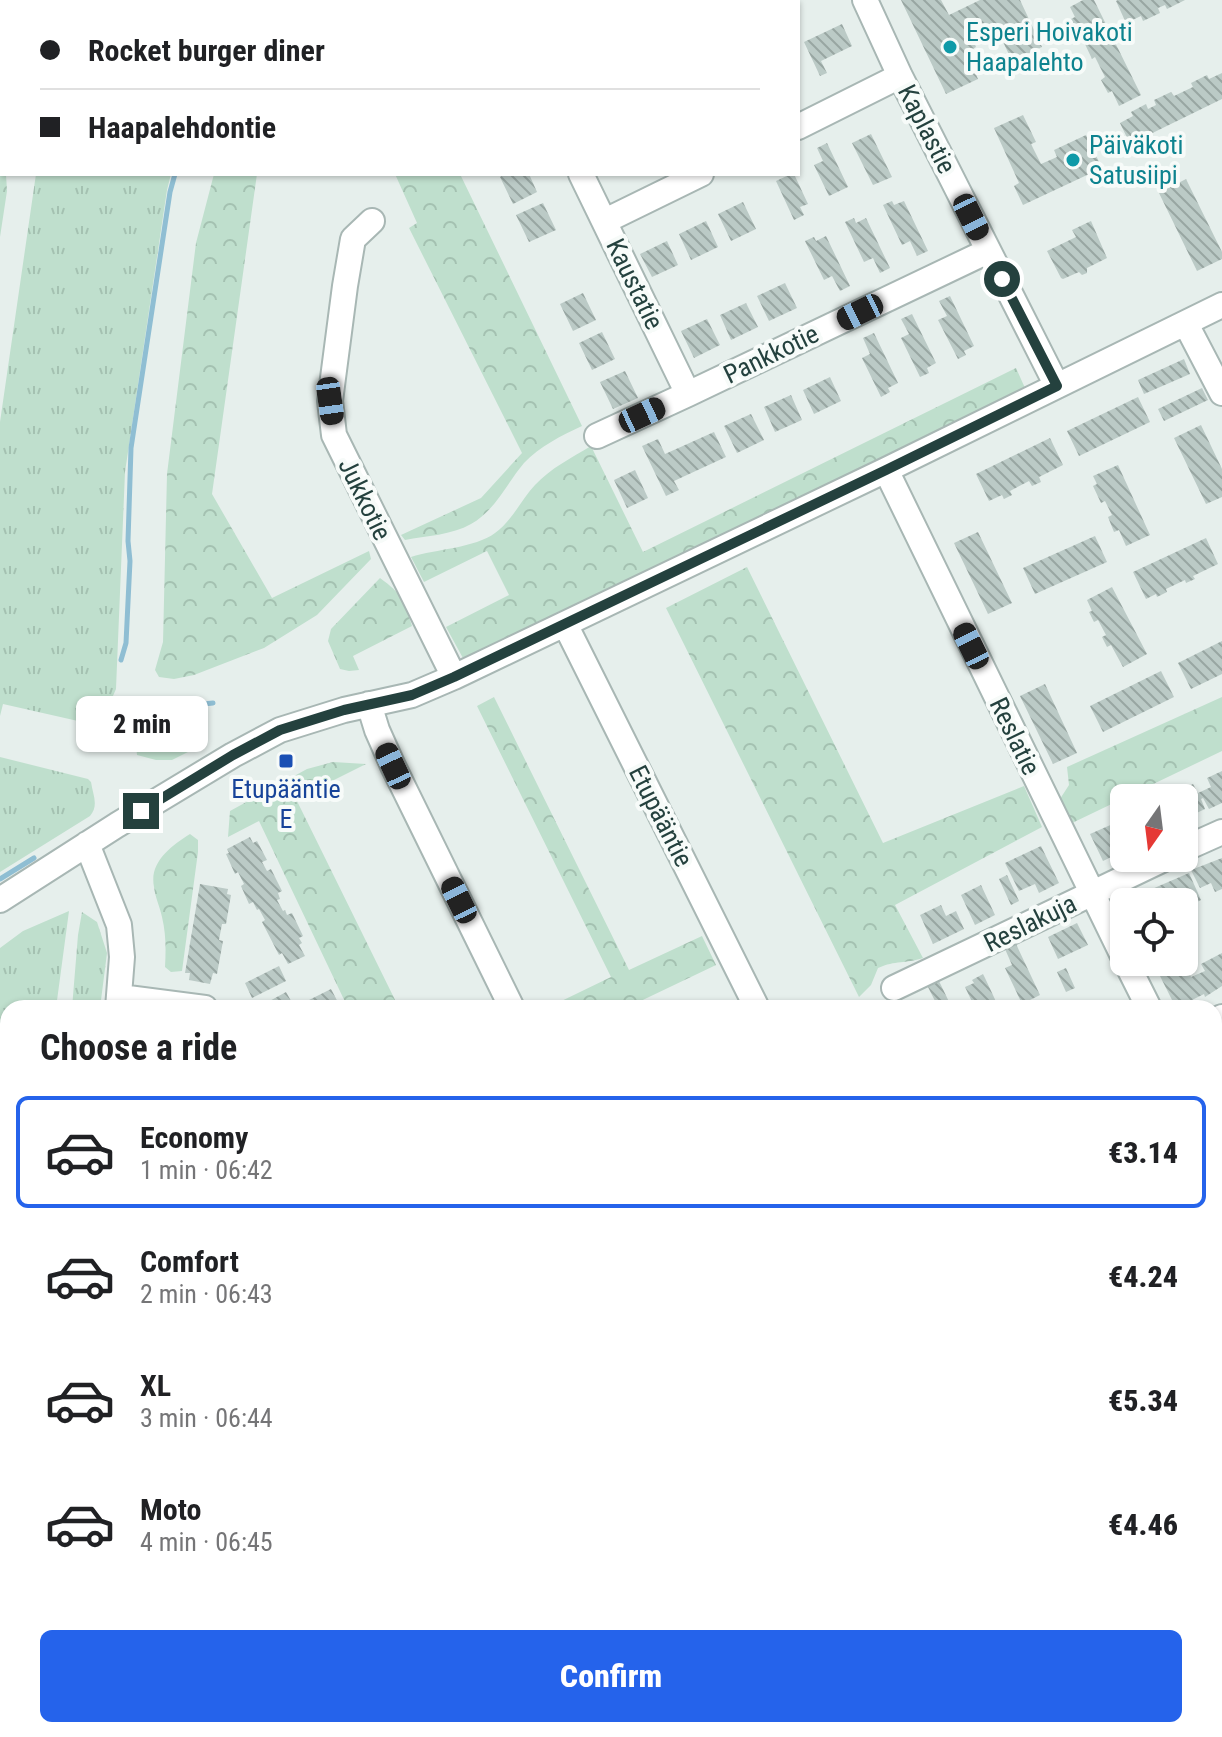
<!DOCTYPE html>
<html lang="en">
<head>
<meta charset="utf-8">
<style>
  :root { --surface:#fff; --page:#f6f6f6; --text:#202124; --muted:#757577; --line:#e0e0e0; --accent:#2563eb }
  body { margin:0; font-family:"Roboto Condensed",sans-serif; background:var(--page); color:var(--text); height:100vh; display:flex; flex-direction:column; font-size:30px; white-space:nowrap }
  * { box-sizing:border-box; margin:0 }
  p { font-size:26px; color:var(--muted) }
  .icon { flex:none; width:44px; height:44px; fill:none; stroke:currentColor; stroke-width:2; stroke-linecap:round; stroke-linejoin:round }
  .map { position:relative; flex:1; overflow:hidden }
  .sheet { position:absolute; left:0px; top:1000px; width:1222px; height:738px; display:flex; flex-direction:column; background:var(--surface); border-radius:24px 24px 0 0; box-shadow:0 2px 6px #0004 }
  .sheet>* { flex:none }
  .hud { position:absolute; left:0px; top:0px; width:800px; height:176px; box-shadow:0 2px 6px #0004; display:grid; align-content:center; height:176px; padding:0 40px; background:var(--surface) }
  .needle { width:52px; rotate:194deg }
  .tools { position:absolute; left:1110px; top:784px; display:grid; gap:16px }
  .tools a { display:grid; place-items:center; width:88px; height:88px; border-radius:12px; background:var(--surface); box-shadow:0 2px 6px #0004; font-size:40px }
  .end { position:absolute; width:36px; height:36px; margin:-18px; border:10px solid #24413e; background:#fff; box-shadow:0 0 0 4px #fff }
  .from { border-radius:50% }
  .bubble { position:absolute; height:56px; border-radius:12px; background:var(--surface); box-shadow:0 2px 6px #0004; font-size:26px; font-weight:800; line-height:56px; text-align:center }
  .car { position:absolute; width:24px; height:48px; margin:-24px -12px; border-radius:10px; box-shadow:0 0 6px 2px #0007; background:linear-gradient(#222 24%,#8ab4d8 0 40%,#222 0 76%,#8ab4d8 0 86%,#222 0) }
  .hud b { display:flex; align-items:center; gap:28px; height:76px; font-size:30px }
  .hud b+b { border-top:2px solid var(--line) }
  .hud i { width:20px; height:20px; background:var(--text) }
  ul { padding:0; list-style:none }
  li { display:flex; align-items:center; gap:24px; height:112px; margin:0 16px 12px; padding:0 24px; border:4px solid transparent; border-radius:12px }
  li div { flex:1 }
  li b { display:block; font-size:30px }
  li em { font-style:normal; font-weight:800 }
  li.on { border-color:var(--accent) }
  li>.icon { width:72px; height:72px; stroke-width:1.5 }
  h2 { padding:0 40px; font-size:36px; line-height:96px }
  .action { display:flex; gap:16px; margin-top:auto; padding:16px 40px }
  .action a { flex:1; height:92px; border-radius:12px; background:var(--accent); color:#fff; font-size:32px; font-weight:800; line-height:92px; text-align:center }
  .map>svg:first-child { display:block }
</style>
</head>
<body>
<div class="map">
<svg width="1222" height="1737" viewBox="0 0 1222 1737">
  <defs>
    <pattern id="grass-tufts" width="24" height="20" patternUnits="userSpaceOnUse" patternTransform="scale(2)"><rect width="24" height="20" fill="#bfdfcd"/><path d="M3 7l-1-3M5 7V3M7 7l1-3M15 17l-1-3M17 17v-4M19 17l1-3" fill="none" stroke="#a4c1b1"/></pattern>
    <pattern id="forest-crowns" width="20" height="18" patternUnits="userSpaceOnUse" patternTransform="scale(2)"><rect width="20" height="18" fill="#bfdfcd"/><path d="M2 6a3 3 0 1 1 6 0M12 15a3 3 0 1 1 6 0" fill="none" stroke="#a4c1b1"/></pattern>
    <pattern id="building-back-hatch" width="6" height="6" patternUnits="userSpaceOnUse" patternTransform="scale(2)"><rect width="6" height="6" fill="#bbcac6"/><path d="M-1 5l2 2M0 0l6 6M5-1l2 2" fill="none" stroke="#98a6a2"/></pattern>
  </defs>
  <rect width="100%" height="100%" fill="#e6efec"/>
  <path fill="url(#grass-tufts)" d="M 36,174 L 171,174 L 167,190 L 125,472 L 116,689 L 100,726 L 3,704 L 0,716 L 0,422 Z
    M 0,757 L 88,779 L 91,782 C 93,795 99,806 90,816 L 0,872 Z
    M 69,911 L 56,1008 L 8,1008 L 8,1360 L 0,1360 L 0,948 L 23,931 Z
    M 82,912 L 97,922 L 107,953 L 100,1008 L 72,1008 L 78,935 Z"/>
  <path fill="url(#forest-crowns)" d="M 0,0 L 33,0 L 33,2 L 2,2 L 2,174 L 6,174 L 7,191 L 0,237 Z
    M 214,174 L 257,174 L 212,494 L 272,598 L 369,551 L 371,559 L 317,615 L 264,648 L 194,675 L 174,679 L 159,677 L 155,670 L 163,642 L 167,474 L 196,243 Z
    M 395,174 L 460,174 L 582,426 C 561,436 540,446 524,463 C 507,483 495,511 471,524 C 452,535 426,536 405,540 L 401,535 L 481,498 L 522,453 L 409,228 L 417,223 Z
    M 1016,368 L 1025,388 L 464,660 L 446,627 L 509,595 L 487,551 L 424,582 L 411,557 C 436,549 475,548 495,533 C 512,521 521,500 535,485 C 551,468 571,458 591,446 L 643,552 Z
    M 747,567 L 883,843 L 1024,786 L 1042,827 L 895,905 L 923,958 C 905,964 896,960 878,968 L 871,985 L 859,997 L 666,608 Z
    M 380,578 C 402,594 404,600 412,626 L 353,656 L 359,670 L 349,671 L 340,669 L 328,641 L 331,629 Z
    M 494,697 L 629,970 L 702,936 L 716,965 L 626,1008 L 547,1008 L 611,977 L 477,706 Z
    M 1222,697 L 1222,751 L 1070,824 L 1058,802 L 1069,785 L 1067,767 Z
    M 162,711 L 198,714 L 207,730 L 196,748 L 172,760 L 156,760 L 137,755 L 136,745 L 151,716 Z
    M 333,762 L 366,764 L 296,799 L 399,1008 L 348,1008 L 259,821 L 228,837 L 230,811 L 307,769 Z
    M 190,834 L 198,840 L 198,852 L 182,971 L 171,972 L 165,967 C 166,949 166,934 162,917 C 160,907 155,897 154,887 C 149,862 171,846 190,834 Z
    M 1214,1224 L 1222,1226 L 1222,1440 L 1214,1444 Z
    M 1222,1467 L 1222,1642 L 1214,1626 L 1214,1470 Z
    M 8,1497 L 8,1730 L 220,1730 L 224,1737 L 0,1737 L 0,1563 Z"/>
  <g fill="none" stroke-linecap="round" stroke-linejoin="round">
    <path stroke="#8fbed3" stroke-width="5" d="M 218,2 L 219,0
      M 0,43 L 2,42
      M 121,660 L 126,643 L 130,561 L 128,541 L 131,448 L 170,192 L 175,174
      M 123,725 L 129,710 L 136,705 L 165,708 L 213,703
      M 0,879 L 34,858
      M 1214,1214 L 1222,1212"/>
  </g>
  <path fill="url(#building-back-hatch)" d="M 901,0 L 941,0 L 949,15 L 980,0 L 1020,0 L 1042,47 L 1012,61 L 998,31 L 974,42 L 976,47 L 966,53 L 978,79 L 946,94 Z
    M 1083,0 L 1094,0 L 1141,95 L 1119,106 L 1112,91 L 1108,93 L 1101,80 L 1105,77 L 1095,57 L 1092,59 L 1084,42 L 1087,41 L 1084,35 L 1080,37 L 1071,19 L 1075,17 L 1070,7 Z
    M 1118,0 L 1185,0 L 1167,9 L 1165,5 L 1158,8 L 1160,13 L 1143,21 L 1141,16 L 1126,23 L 1116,1 Z
    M 842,24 L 852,46 L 821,61 L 827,73 L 820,76 L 804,42 Z
    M 1222,73 L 1222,99 L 1130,144 L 1120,123 L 1133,116 L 1131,112 L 1146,104 L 1148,109 L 1156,105 L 1154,100 L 1171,92 L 1174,96 L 1193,87 L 1191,83 L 1207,75 L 1209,79 Z
    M 1023,115 L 1036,142 L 1031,144 L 1041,164 L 1057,157 L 1054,150 L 1086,135 L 1102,168 L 1023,205 L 1014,186 L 1019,183 L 994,128 Z
    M 871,134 L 892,177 L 873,185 L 852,143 Z
    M 827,143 L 848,187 L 829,196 L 814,165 L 823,161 L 817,148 Z
    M 505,174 L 529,174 L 537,192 L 513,204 L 500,177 Z
    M 791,174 L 794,174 L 808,204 L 800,207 L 804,215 L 794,220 L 776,181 Z
    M 1186,179 L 1222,252 L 1222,259 L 1197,271 L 1159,193 Z
    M 892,201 L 894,205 L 904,201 L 928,251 L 917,256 L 910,241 L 902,245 L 883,205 Z
    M 743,202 L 756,229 L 731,241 L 718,214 Z
    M 543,203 L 556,230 L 529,242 L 516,215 Z
    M 854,218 L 856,223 L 866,218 L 890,268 L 880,273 L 873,258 L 864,262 L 845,222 Z
    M 706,221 L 718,247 L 691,260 L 679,234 Z
    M 1091,221 L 1107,258 L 1087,268 L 1087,273 L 1082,275 L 1079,272 L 1063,279 L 1061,278 L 1047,251 L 1076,237 L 1072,230 Z
    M 826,236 L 850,286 L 840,291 L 832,276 L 824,280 L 805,241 L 814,237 L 816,241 Z
    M 667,241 L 678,265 L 652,277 L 640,254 Z
    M 785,283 L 797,308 L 769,321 L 757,296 Z
    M 583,293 L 596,320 L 573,331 L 560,304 Z
    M 950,296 L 974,346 L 964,351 L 966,355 L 958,359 L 938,320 L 947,316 L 939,301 Z
    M 746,303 L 758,327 L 731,340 L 720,315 Z
    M 912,314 L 936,363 L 927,368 L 929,373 L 920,377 L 901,338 L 909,334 L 901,319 Z
    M 707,319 L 720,345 L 694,358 L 681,331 Z
    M 602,332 L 615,359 L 592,370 L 579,343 Z
    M 874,333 L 898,383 L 888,388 L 890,392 L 881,397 L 862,358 L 870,354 L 863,338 Z
    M 1184,359 L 1190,374 L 1144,394 L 1138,380 Z
    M 625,371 L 638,398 L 613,409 L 600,382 Z
    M 830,377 L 841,401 L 814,414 L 803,390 Z
    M 1202,388 L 1208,400 L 1164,421 L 1158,409 Z
    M 791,395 L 802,420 L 775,432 L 764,407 Z
    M 1138,397 L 1150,422 L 1079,456 L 1067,431 Z
    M 751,414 L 764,440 L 737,453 L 724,426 Z
    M 1201,425 L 1222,469 L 1222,497 L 1206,504 L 1174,438 Z
    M 714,432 L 726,457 L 674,481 L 679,490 L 666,496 L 642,446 L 658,439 L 665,454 Z
    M 1050,438 L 1063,465 L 1039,477 L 1041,482 L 1032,486 L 1029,481 L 1010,491 L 1012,495 L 1004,499 L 1002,495 L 989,501 L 976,474 Z
    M 1118,465 L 1150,535 L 1126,546 L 1119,530 L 1114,532 L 1108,517 L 1112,515 L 1105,501 L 1101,503 L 1093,486 L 1097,484 L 1093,476 Z
    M 635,470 L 648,498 L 627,508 L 614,480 Z
    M 978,532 L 1012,603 L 988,614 L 954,543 Z
    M 1095,536 L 1107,562 L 1035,594 L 1023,568 Z
    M 1206,538 L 1218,564 L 1193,576 L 1195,579 L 1186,583 L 1185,580 L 1166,589 L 1167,592 L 1157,597 L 1156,594 L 1146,599 L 1133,572 Z
    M 1112,587 L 1147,654 L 1123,667 L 1111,645 L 1107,647 L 1102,637 L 1106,635 L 1098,620 L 1094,622 L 1089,612 L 1092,611 L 1087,600 Z
    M 1222,641 L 1222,674 L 1191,689 L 1178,663 Z
    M 1161,671 L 1174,697 L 1103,732 L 1090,706 Z
    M 1045,684 L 1077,753 L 1053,764 L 1020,696 Z
    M 1222,771 L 1222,803 L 1209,809 L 1203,798 L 1201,799 L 1205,809 L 1184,819 L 1184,798 L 1164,798 L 1193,784 L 1198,793 L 1211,787 L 1207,778 Z
    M 1115,823 L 1119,831 L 1124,828 L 1124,851 L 1103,861 L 1090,834 Z
    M 250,837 L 253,843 L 257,841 L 267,860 L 262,862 L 267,871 L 271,869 L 282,891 L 278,893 L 280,899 L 277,900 L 283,911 L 285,910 L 287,915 L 292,913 L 303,936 L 299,938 L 302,943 L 299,945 L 305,956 L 288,964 L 282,953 L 279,955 L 262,922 L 265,920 L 259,909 L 257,910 L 253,902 L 249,904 L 241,886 L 244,884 L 238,872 L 235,874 L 226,854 L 229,853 L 227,849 Z
    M 1041,846 L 1059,883 L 1039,893 L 1035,884 L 1019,891 L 1005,863 Z
    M 1222,858 L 1222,889 L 1215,892 L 1211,883 L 1200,888 L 1191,870 Z
    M 1189,873 L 1201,900 L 1193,904 L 1195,908 L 1187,911 L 1186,907 L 1184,908 L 1184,902 L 1158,902 L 1152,889 Z
    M 1007,875 L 1019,901 L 1011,905 L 999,879 Z
    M 200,884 L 228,889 L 227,894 L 231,895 L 226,924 L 222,924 L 219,940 L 223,941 L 217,974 L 213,973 L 210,984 L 189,980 L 190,973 L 185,973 Z
    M 981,885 L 995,915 L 975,925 L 961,895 Z
    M 941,905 L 946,916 L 956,911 L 964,929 L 933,944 L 920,915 Z
    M 1077,923 L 1088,945 L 1058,959 L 1048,937 Z
    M 1016,944 L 1040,995 L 1030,1000 L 1032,1004 L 1024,1008 L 1005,968 L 1012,965 L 1005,949 Z
    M 1222,953 L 1222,986 L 1205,997 L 1204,994 L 1176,1008 L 1158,972 L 1171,965 L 1176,974 L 1187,969 L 1191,977 L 1205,971 L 1201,964 Z
    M 279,966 L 286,981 L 252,998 L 245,983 Z
    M 1066,968 L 1075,988 L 1066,992 L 1057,972 Z
    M 983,974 L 985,978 L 999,1008 L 975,1008 L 965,987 L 974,983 L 972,980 Z
    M 939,981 L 952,1008 L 925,1008 L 936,1003 L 928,987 Z
    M 331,989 L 341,1008 L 311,1008 L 307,1001 Z
    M 286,992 L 295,1008 L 269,1008 L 266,1003 Z
    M 1222,1048 L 1222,1083 L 1214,1087 L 1214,1052 Z
    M 1222,1679 L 1222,1711 L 1220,1706 L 1214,1709 L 1214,1683 Z
    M 285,1730 L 316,1730 L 320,1737 L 278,1737 L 287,1733 Z
    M 493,1730 L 526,1730 L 529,1737 L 493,1737 L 491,1731 Z
    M 892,1730 L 948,1730 L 933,1737 L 878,1737 Z
    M 1121,1730 L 1171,1730 L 1166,1732 L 1169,1737 L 1125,1737 Z"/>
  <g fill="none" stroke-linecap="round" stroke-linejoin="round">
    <defs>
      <path id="minor" d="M 865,0 L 900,76 L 1057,386
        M 609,2 L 613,0
        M 798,127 L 900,76
        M 581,174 L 688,394
        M 372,221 L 353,239 L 345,286 L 330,401 L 334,435 L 454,677
        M 605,221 L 701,174
        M 1186,324 L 1222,393
        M 597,436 L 688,394 L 988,251
        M 886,470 L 1124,958
        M 565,624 L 757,1008
        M 369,704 L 377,730 L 393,766 L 512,1008
        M 87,844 L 119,925 L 122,957 L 118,1008
        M 1184,849 L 1222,832
        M 0,900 L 117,825 L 233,755 L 280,730 L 344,710 L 412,695 L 454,677 L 886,470 L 1222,305
        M 1126,962 L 1149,1008
        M 894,988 L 1166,858
        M 120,997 L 205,1008
        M 1214,1021 L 1222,1017
        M 352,1730 L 356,1737
        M 614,1730 L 617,1737
        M 1042,1730 L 1045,1737
        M 641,1737 L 651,1732"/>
    </defs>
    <use href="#minor" stroke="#a8b7b4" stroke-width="28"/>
    <use href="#minor" stroke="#fff" stroke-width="24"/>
  </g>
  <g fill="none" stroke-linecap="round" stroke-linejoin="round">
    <path stroke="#24413e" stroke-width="10" d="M 141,811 L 233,755 L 280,730 L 344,710 L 412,695 L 454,677 L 886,470 L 1057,386 L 1002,279"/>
  </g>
  <g fill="#0f9aa8" stroke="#f7fbf9" stroke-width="3">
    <circle cx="950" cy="47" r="8"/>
    <circle cx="1073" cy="160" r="8"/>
  </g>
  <rect fill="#1a4fb4" stroke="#f7fbf9" stroke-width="3" x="278" y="753" width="16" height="16" rx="4"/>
  <g text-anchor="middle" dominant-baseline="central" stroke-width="8" stroke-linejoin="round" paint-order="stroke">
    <g font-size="26" fill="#0d838f" stroke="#f7fbf9" text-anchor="start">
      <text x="966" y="32">Esperi Hoivakoti<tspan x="966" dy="30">Haapalehto</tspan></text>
      <text x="1089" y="145">Päiväkoti<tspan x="1089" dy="30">Satusiipi</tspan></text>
    </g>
    <g font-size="26" fill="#24413e" stroke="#f7fbf9">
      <text transform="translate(927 129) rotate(63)">Kaplastie</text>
      <text transform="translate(635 284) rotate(64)">Kaustatie</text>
      <text transform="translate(771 354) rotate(-26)">Pankkotie</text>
      <text transform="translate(365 499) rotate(64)">Jukkotie</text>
      <text transform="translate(1015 736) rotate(64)">Reslatie</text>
      <text transform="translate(661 816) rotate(63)">Etupääntie</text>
      <text transform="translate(1030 923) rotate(-26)">Reslakuja</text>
    </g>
    <g font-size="26" fill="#164399" stroke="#f7fbf9">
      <text x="286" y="789">Etupääntie<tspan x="286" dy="30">E</tspan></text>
    </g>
  </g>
</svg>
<div class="tools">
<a><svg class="needle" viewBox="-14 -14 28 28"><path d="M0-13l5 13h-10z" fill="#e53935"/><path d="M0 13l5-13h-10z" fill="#757577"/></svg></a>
<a><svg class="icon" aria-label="locate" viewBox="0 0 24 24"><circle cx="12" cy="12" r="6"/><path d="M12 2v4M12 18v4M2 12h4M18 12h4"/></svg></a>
</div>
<i class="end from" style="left:1002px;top:279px"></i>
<i class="end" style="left:141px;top:811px"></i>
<div class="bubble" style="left:76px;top:696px;width:132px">2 min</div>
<i class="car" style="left:971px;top:217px;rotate:154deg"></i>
<i class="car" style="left:860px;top:312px;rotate:244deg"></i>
<i class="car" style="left:330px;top:401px;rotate:172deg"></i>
<i class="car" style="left:642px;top:415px;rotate:65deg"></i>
<i class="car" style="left:971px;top:646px;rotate:334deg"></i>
<i class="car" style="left:393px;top:766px;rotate:335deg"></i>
<i class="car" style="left:459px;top:900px;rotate:334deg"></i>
<div class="hud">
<b><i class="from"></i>Rocket burger diner</b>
<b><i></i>Haapalehdontie</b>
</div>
<section class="sheet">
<h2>Choose a ride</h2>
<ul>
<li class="on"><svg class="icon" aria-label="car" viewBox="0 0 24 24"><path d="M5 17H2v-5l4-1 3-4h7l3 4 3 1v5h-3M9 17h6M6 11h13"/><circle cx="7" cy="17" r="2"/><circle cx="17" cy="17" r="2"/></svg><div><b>Economy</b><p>1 min · 06:42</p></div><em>€3.14</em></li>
<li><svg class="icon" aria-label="car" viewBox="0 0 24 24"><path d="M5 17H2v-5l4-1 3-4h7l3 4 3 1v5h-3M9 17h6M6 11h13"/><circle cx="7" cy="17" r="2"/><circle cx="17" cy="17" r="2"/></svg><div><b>Comfort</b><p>2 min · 06:43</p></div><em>€4.24</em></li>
<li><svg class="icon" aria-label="car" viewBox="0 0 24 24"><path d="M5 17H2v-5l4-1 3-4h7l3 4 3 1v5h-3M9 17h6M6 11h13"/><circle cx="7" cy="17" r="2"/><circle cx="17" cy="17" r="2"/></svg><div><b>XL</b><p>3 min · 06:44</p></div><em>€5.34</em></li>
<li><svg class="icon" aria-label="car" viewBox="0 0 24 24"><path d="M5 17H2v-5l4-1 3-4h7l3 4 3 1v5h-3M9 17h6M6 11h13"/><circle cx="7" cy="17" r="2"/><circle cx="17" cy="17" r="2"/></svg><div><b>Moto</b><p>4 min · 06:45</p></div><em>€4.46</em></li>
</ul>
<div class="action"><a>Confirm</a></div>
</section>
</div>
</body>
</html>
